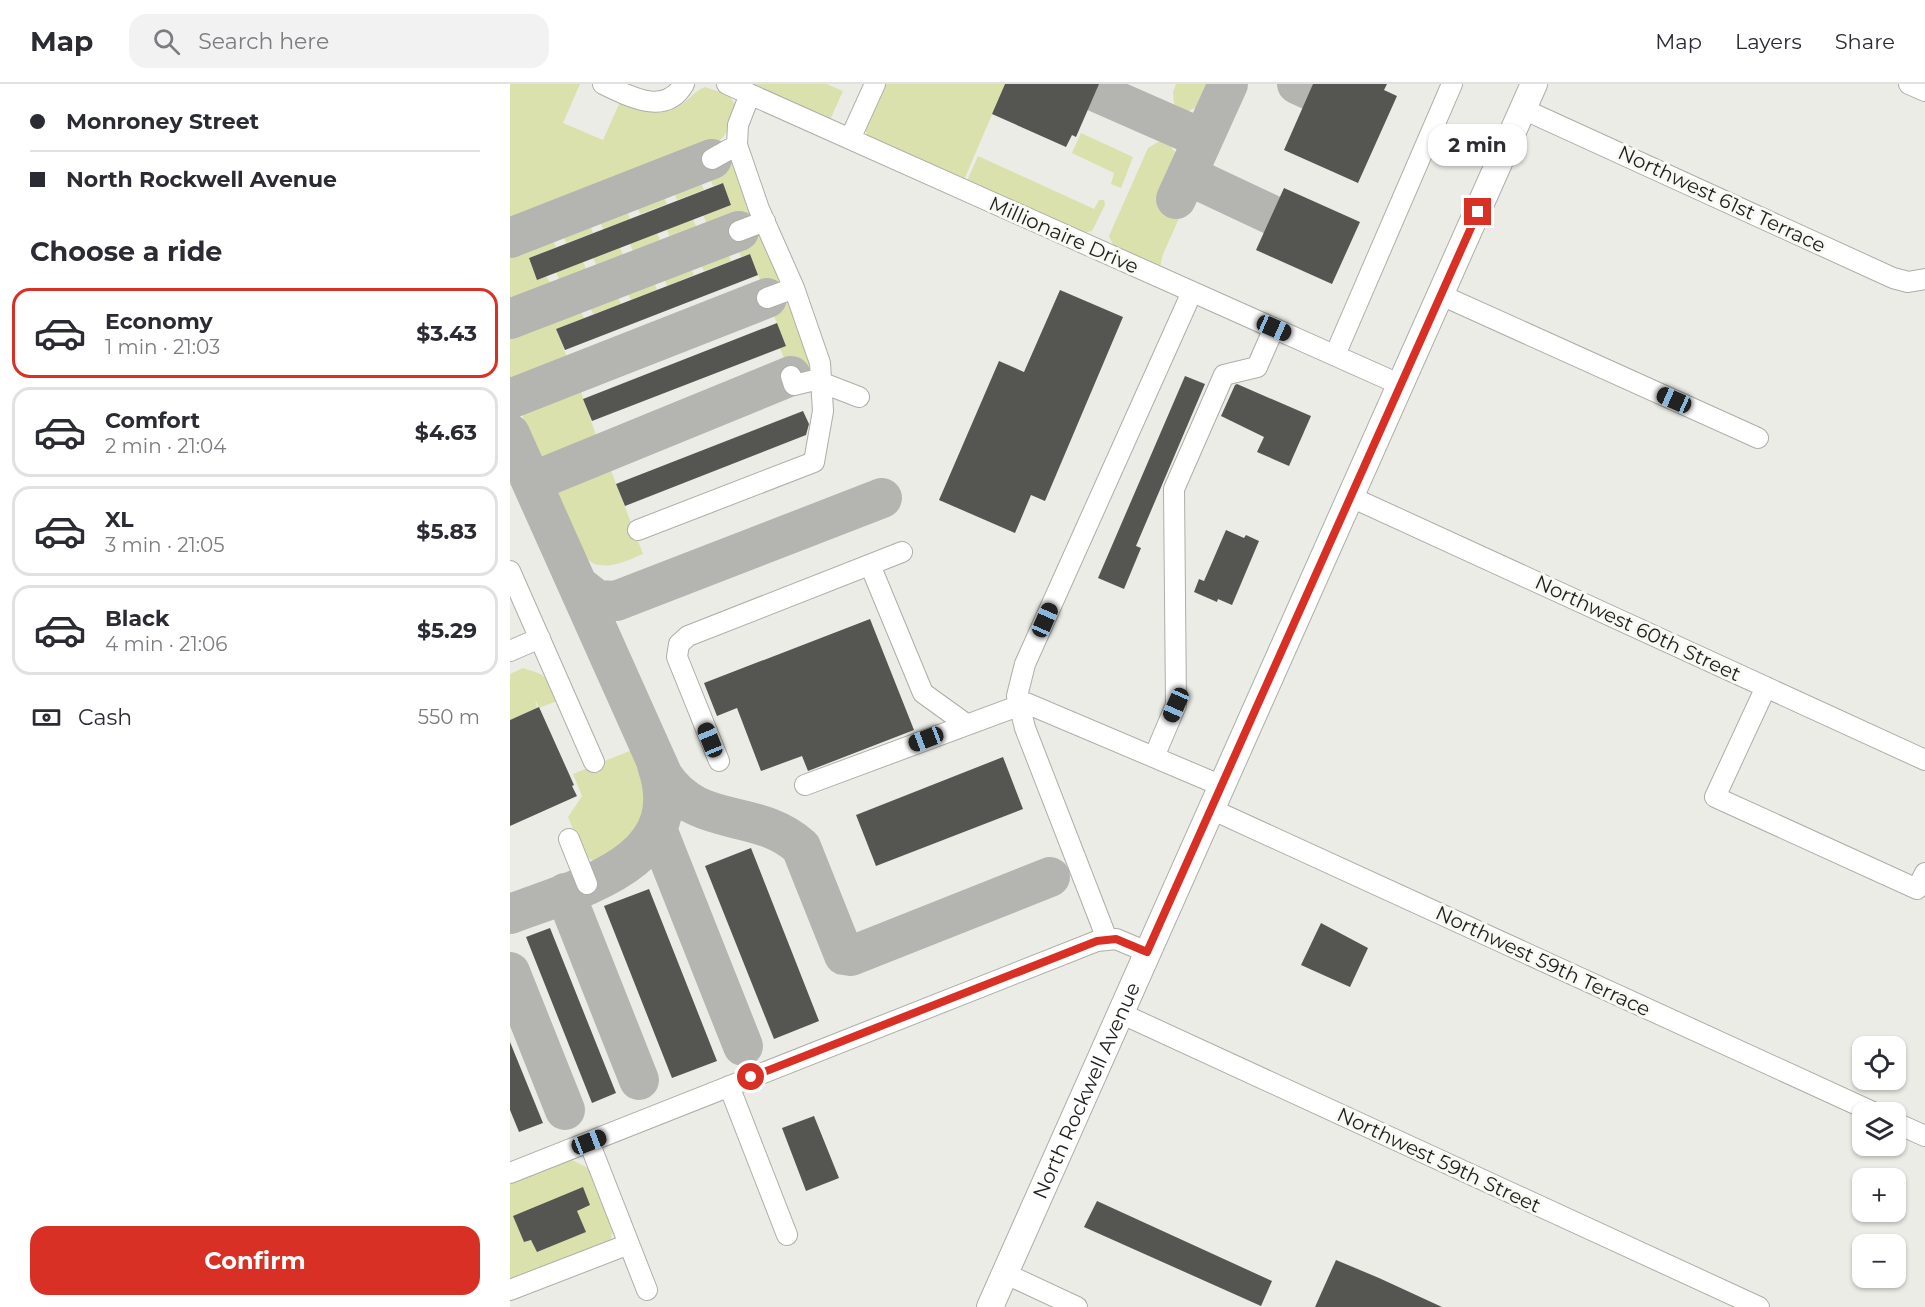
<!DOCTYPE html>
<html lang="en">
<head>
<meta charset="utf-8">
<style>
  :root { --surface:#fff; --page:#f2f2f3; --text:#2b2b33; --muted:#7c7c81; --line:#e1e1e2; --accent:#d93025 }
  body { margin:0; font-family:Montserrat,sans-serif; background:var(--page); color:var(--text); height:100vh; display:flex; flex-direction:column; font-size:22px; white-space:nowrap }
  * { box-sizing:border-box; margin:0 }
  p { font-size:20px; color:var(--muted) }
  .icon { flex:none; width:33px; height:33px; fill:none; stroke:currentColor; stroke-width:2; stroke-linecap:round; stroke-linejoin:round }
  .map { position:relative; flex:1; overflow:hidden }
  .sheet { display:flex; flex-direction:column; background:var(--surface); width:510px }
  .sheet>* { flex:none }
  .guide { display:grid; align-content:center; height:132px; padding:0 30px; background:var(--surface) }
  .buttons { position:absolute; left:1342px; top:952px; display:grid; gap:12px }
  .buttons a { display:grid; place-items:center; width:54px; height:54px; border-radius:12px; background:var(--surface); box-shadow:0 2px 4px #0004; font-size:30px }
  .end { position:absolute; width:27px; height:27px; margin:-14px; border:8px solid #d93025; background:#fff; box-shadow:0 0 0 3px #fff }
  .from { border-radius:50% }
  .bubble { position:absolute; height:42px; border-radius:18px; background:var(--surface); box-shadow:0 2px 4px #0004; font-size:20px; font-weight:700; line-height:42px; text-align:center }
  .car { position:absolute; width:18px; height:36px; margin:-18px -9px; border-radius:8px; box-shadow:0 0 4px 2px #0007; background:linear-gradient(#222 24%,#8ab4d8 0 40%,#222 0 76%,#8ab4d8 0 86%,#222 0) }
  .guide b { display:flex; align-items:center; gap:21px; height:57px; font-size:22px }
  .guide b+b { border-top:2px solid var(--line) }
  .guide i { width:15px; height:15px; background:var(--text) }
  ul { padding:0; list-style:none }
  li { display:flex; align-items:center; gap:18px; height:90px; margin:0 12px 9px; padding:0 18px; border:3px solid var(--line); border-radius:18px }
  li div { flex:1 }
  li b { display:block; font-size:22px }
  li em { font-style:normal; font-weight:700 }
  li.on { border-color:var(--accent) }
  li>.icon { width:54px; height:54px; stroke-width:1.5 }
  h2 { padding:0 30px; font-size:27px; line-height:72px }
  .pay { display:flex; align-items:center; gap:15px; height:66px; padding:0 30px; font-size:22px }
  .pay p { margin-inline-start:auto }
  .action { display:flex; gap:12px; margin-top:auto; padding:12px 30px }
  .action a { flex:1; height:69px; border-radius:18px; background:var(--accent); color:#fff; font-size:24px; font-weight:700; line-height:69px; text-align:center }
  header { display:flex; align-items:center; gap:36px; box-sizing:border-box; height:84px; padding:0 30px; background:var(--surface); border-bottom:2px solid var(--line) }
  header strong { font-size:28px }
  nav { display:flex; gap:33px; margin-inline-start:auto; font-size:21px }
  .search { width:420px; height:54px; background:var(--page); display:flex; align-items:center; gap:15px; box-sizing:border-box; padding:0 21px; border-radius:18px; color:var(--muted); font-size:22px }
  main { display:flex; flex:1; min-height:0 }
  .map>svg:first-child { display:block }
</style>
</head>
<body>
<header>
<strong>Map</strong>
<div class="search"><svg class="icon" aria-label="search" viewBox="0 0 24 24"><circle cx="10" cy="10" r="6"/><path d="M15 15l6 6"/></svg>Search here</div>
<nav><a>Map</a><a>Layers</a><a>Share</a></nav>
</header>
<main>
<section class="sheet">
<div class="guide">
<b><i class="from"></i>Monroney Street</b>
<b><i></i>North Rockwell Avenue</b>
</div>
<h2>Choose a ride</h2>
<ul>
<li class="on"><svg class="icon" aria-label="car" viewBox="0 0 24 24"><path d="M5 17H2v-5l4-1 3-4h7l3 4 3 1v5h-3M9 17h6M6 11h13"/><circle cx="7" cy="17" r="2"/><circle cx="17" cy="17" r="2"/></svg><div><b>Economy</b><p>1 min · 21:03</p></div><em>$3.43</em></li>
<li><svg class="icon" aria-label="car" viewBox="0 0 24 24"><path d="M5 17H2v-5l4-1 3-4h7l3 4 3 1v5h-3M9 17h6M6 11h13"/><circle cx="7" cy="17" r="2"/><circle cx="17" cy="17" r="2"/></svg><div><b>Comfort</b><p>2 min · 21:04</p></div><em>$4.63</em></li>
<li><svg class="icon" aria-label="car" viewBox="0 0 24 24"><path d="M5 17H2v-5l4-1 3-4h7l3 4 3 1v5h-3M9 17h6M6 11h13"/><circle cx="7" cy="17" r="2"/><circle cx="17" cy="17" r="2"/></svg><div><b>XL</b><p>3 min · 21:05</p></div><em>$5.83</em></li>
<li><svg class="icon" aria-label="car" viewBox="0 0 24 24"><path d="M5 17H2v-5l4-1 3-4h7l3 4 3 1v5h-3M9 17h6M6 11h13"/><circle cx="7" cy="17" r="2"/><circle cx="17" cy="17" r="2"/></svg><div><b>Black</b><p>4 min · 21:06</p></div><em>$5.29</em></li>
</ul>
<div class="pay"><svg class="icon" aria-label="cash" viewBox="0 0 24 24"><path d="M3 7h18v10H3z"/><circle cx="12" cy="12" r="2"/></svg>Cash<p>550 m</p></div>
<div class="action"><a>Confirm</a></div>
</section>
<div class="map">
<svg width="1415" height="1223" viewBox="0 0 1415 1223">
  <rect width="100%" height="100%" fill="#ebece6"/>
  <path fill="#dbe1ad" d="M 0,0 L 70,0 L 53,39 L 93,56 L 110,18 C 133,27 154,35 176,17 C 182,12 187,6 195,3 L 219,11 L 226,22 C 219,50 214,56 190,71 L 0,144 Z
    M 241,0 L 317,0 L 333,7 L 320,36 Z
    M 375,0 L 495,0 L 454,96 L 357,51 L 355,43 Z
    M 666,0 L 699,0 L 689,22 L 676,28 L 664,20 L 663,8 Z
    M 571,49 L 623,73 L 611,104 L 601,100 L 604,89 L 562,69 Z
    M 648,58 L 657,58 L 665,68 L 650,108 L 676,119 L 653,170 L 650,183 L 604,163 L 599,152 L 638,64 Z
    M 468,72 L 584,125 L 589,116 L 594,116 L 595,121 L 582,147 L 573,149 L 457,97 Z
    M 219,76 L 223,76 L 247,134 L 226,138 L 205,146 L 198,142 L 193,131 L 221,121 L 213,99 L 203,102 L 199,92 L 206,83 Z
    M 183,92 L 190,96 L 194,106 L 167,116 L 163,106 L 166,99 Z
    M 144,107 L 153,111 L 157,120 L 130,130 L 126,120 L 130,113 Z
    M 108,121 L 116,124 L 120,135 L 93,145 L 89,135 L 92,127 Z
    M 71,135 L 79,139 L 83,149 L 56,159 L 53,149 L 56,142 Z
    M 183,135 L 188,147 L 185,154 L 168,160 L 161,156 L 157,146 Z
    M 251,146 L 275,198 L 256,211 L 240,170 L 231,173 L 227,162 L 234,152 Z
    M 33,149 L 42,153 L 46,163 L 19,174 L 27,195 L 36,192 L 40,198 L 39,209 L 0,227 L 0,162 Z
    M 147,149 L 152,161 L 148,168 L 132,174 L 124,170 L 120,160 Z
    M 208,162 L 217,166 L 221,177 L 194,187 L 189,177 L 193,168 Z
    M 110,164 L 115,175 L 111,182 L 94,189 L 88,185 L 83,174 Z
    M 172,177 L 178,179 L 184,191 L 157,202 L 153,190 L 156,183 Z
    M 73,178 L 78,189 L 75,197 L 58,203 L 50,198 L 46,188 Z
    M 134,191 L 143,194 L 147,206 L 121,216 L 116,206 L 120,197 Z
    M 98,206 L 107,210 L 111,220 L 83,230 L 79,220 L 84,210 Z
    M 281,211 L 302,284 L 281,292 L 270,264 L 276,261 L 259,220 Z
    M 60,220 L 68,222 L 74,234 L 46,245 L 58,276 L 57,282 L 12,300 L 0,299 L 0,243 Z
    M 63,302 L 70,305 L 88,357 L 52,374 L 39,376 C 27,372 21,364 17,354 C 0,317 35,313 63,302 Z
    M 93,380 L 100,384 L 133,470 C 119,476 101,485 85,480 C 67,473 37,414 51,398 C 60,389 81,385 93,380 Z
    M 13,584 C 38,592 35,590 47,617 L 29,624 L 25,615 L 27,624 L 0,636 L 0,590 Z
    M 122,666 C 127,678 134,688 137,700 C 146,734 120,773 86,779 L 73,770 L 58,733 L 72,712 L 63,690 Z
    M 62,1076 L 78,1084 L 103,1145 L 101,1155 L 0,1198 L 0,1099 Z"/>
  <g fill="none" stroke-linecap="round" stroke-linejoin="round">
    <path stroke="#b4b4b0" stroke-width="40" d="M 787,0 L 800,6
      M 586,8 L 693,55
      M 677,91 L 762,131
      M 666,115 L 718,0
      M 0,154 L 202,75
      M 0,235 L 229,147
      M 0,315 L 257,214
      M 0,350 L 153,692 C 188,746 247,723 291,763 L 334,871 L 341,872 L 540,793
      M 22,398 L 281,292
      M 69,502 L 87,516 L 106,517 L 372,414
      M 147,745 L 233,962
      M 55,809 L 129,996
      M 0,830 C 68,804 181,780 147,681
      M 0,888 L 55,1026"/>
  </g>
  <path fill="#555651" d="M 495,0 L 589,0 L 566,53 L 562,51 L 556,63 L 482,30 Z
    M 803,0 L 877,0 L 874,6 L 887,12 L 848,99 L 774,66 Z
    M 213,99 L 221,121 L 27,196 L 19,174 Z
    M 774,104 L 850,138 L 822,200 L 746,166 Z
    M 240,170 L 248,191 L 55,266 L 46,245 Z
    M 550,206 L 613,233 L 535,417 L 521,411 L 505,449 L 429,416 L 489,277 L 514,288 Z
    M 267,239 L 276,262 L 82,337 L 73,315 Z
    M 675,292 L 695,300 L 626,462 L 631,464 L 614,505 L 588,494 Z
    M 727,300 L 801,332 L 779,382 L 747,368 L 754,353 L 711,332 L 725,301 Z
    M 293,327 L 299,340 L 296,351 L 115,422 L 106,400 Z
    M 716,446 L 734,454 L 736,451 L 749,457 L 722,521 L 708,515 L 707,518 L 684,508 L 689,495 L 694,497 Z
    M 360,535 L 404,646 L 298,687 L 292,672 L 251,687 L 227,624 L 207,632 L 194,599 Z
    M 29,623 L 64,701 L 62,702 L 67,712 L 0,742 L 0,636 Z
    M 493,673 L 513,725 L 366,782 L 346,731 Z
    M 241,764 L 309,937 L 264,955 L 195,782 Z
    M 139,805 L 207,977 L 162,994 L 94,822 Z
    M 811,839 L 858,864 L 840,903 L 791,881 Z
    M 40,844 L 106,1009 L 82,1019 L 16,853 Z
    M 0,958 L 33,1039 L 9,1048 L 0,1026 Z
    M 304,1032 L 329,1094 L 296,1107 L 272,1044 Z
    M 73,1103 L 80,1121 L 67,1127 L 76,1148 L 27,1168 L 21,1156 L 14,1158 L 3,1132 Z
    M 587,1117 L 762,1197 L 751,1222 L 574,1143 Z
    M 826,1176 L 869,1194 L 932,1223 L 805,1223 Z"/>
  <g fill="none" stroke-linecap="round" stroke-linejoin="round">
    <defs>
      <path id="minor" d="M 93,0 C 119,12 155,33 174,0
        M 217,0 L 891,301
        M 1399,0 L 1415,7
        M 1013,25 L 1383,194 L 1398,198 L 1415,195
        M 340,55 L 365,0
        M 202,75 L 227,61
        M 229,147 L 255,137
        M 931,211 L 1248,354
        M 257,214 L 284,204
        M 825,271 L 942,0
        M 281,292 L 284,301 L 305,296 L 349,313
        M 841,413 L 1415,676
        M 128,446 L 304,378 L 313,327 L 310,279 L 284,204 L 249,125 L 227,61 L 228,41 L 240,10
        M 360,481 L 413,609 L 456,640
        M 0,487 L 84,678
        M 0,567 L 30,554
        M 1256,603 L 1205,713 L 1407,805 L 1415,789
        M 644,673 L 666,621 L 664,405 L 714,291 L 747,283 L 764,244
        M 209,677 L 167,573 L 169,560 L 178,552 L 392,468
        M 295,701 L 516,619 L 712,702
        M 701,725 L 1365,1029
        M 59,755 L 77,800
        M 597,855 L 515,644 L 507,612 L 515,580 L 682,208
        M 610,929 L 1249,1223
        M 219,1002 L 277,1151
        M 1386,1039 L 1415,1052
        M 79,1058 L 137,1206
        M 0,1089 L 587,857 L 606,855 L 637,868
        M 494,1189 L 567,1223
        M 0,1206 L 119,1160"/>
      <g id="major">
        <path id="s1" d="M 480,1223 L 1024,0"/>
      </g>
    </defs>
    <use href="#minor" stroke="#adaea8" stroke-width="22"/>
    <use href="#major" stroke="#adaea8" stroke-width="28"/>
    <use href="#minor" stroke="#fff" stroke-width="20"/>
    <use href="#major" stroke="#fff" stroke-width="26"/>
  </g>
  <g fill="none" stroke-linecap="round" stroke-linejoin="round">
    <path stroke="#d93025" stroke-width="8" d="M 241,993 L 587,857 L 606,855 L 637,868 L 968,128"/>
  </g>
  <g text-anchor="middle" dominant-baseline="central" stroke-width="6" stroke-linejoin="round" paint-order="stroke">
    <g font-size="20" fill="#1f1f1d" stroke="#f8f9f3">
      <text transform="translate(1212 115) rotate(25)">Northwest 61st Terrace</text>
      <text transform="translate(554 151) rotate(24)">Millionaire Drive</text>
      <text transform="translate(1128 544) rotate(25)">Northwest 60th Street</text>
      <text transform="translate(1033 877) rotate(25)">Northwest 59th Terrace</text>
      <text stroke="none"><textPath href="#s1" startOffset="237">North Rockwell Avenue</textPath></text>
      <text transform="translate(929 1076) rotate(25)">Northwest 59th Street</text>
    </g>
  </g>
</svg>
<div class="buttons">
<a><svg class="icon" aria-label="locate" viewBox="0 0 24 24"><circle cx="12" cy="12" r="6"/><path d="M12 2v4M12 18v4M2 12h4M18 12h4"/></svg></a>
<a><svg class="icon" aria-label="layers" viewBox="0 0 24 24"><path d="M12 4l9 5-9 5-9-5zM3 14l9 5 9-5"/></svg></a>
<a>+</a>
<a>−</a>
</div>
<i class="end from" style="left:241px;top:993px"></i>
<i class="end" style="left:968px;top:128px"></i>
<div class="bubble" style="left:918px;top:40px;width:99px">2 min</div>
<i class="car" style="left:764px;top:244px;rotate:114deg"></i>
<i class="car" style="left:1164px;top:316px;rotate:294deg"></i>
<i class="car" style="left:535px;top:536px;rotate:24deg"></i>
<i class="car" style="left:666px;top:621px;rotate:204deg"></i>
<i class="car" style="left:416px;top:655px;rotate:249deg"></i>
<i class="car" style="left:200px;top:656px;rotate:338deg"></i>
<i class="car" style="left:79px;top:1058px;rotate:69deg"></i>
</div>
</main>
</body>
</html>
